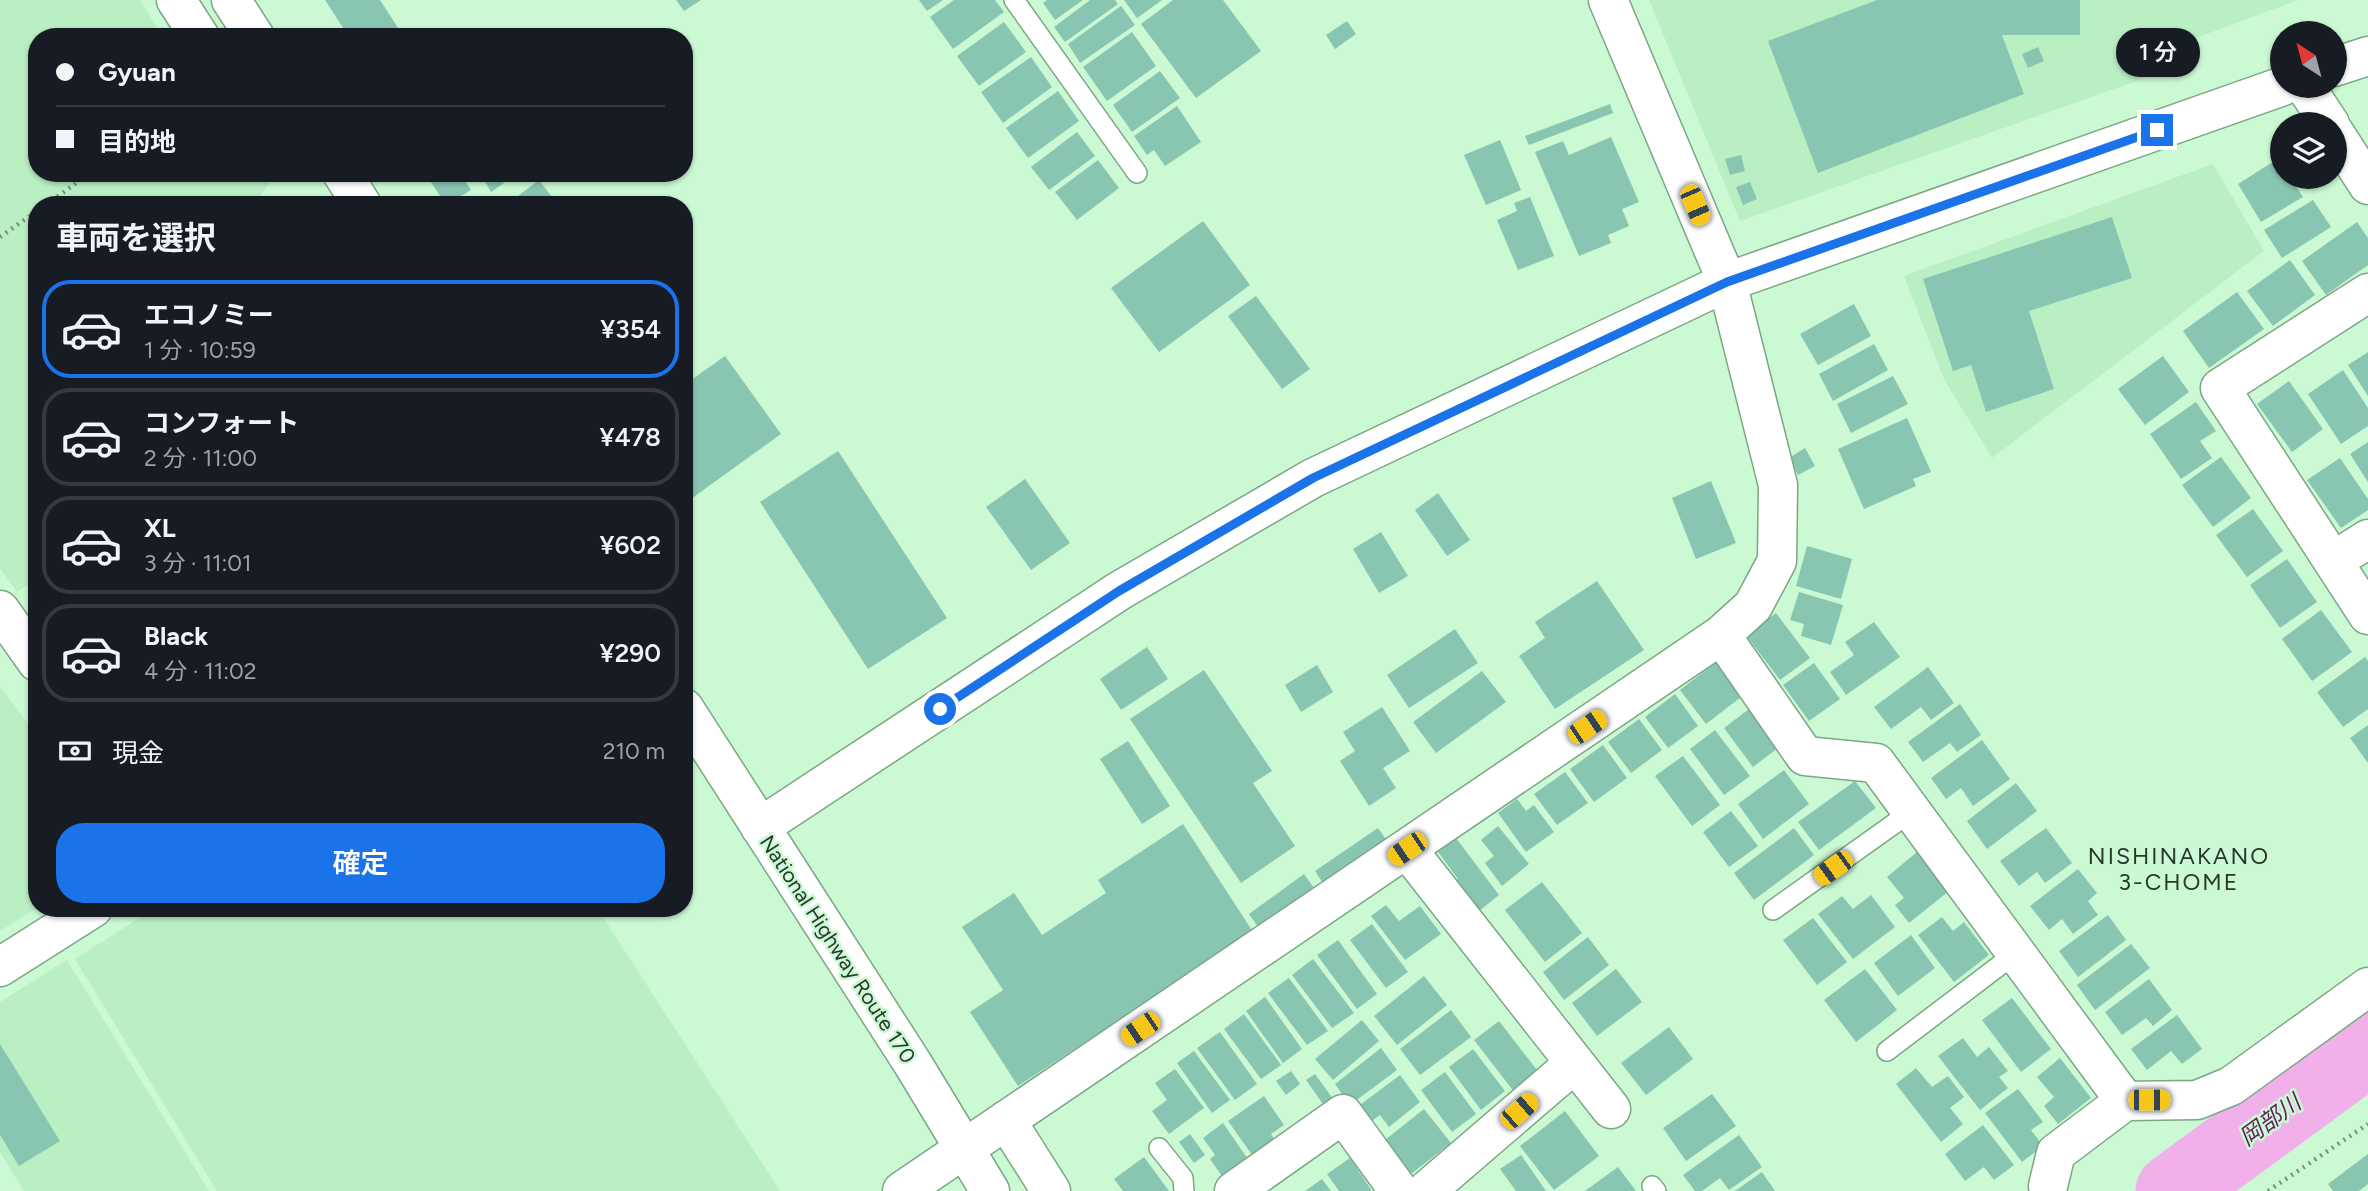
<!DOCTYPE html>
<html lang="ja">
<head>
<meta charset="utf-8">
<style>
  :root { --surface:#171b24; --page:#242831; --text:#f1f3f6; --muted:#9ea1a6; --line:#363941; --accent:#1a73e8 }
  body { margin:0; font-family:Figtree,"Noto Sans JP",sans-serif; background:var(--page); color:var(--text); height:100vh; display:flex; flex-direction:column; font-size:26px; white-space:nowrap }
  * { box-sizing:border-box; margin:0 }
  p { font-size:23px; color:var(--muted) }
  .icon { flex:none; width:38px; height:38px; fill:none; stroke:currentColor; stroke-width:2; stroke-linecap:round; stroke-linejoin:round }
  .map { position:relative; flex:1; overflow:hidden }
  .sheet { position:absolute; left:28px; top:196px; width:665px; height:721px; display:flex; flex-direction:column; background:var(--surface); border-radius:28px; box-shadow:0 2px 5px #0004 }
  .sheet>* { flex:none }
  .guide { position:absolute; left:28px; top:28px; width:665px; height:154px; border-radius:28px; box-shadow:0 2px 5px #0004; display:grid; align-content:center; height:154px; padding:0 28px; background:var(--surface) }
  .needle { width:46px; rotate:324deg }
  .buttons { position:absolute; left:2270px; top:21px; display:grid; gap:14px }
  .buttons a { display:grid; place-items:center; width:77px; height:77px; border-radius:50%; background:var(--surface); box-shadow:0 2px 5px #0004; font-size:35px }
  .end { position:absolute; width:32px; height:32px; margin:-16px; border:9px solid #1a73e8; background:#fff; box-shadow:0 0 0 4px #fff }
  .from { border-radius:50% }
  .bubble { position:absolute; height:49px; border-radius:24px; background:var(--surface); box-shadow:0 2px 5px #0004; font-size:23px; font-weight:600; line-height:49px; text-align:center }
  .car { position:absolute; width:21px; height:42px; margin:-21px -10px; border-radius:9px; box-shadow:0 0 5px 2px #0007; background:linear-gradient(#f5c518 24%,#345 0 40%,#f5c518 0 76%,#345 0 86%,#f5c518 0) }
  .guide b { display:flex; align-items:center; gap:24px; height:66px; font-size:26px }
  .guide b+b { border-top:2px solid var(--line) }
  .guide i { width:18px; height:18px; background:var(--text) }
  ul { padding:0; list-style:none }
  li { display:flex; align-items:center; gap:21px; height:98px; margin:0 14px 10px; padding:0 14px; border:4px solid var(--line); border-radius:28px }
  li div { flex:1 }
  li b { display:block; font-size:26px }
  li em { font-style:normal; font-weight:600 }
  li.current { border-color:var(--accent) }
  li>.icon { width:63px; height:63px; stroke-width:1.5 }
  h2 { padding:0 28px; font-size:32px; line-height:84px }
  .pay { display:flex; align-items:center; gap:18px; height:77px; padding:0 28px; font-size:26px }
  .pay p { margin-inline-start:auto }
  .button { display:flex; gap:14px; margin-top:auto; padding:14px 28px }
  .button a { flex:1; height:80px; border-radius:28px; background:var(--accent); color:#fff; font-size:28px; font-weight:600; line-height:80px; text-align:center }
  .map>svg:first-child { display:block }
</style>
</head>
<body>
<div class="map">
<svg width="2368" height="1191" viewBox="0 0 2368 1191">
  <rect width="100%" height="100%" fill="#caf9d3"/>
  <path fill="#baefc4" d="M 0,0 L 140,0 L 163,37 L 37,37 L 37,173 L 263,173 L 270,183 L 253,205 L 37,205 L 37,578 L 17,592 L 0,568 Z
    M 1649,0 L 2298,0 L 2158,52 L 2165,71 L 1740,221 Z
    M 2213,164 L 2264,251 L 1992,458 L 1944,379 L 1904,276 Z
    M 0,686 L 37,736 L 37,908 L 0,931 Z
    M 155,908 L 597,908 L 780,1191 L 217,1191 L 75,959 Z
    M 67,960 L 209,1191 L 24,1191 L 0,1152 L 0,1002 Z"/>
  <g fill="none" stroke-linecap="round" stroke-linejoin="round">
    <path stroke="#f1b0ea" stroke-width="75" d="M 2173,1191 L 2368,1048"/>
  </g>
  <path fill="#89c6b1" d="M 325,0 L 380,0 L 404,37 L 349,37 Z
    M 676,0 L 701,0 L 684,11 Z
    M 919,0 L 943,0 L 927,11 Z
    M 954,0 L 995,0 L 1004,12 L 953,49 L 930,17 Z
    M 1047,0 L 1083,0 L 1055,20 L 1043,3 Z
    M 1090,0 L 1115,0 L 1118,4 L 1065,42 L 1054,27 Z
    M 1124,0 L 1162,0 L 1137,18 Z
    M 1173,0 L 1223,0 L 1261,51 L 1196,98 L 1141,24 Z
    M 1877,0 L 2080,0 L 2080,35 L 2002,35 L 2024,94 L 1818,173 L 1768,41 Z
    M 1121,6 L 1135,25 L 1080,63 L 1068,44 Z
    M 1347,21 L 1356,34 L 1335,49 L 1326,35 Z
    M 1004,22 L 1026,52 L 979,86 L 957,56 Z
    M 1132,32 L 1156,66 L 1107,101 L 1083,67 Z
    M 2038,47 L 2044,61 L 2028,68 L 2022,54 Z
    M 1031,57 L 1052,87 L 1003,123 L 981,92 Z
    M 1160,71 L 1180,98 L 1132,132 L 1113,105 Z
    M 1058,91 L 1079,121 L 1028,158 L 1006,128 Z
    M 1610,104 L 1613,113 L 1529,145 L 1525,136 Z
    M 1177,106 L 1201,142 L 1165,166 L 1154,150 L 1147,155 L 1134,136 Z
    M 1077,132 L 1095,156 L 1049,190 L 1031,167 Z
    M 1611,137 L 1639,202 L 1622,209 L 1629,226 L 1608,235 L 1611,243 L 1579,256 L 1535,152 L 1563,141 L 1569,155 Z
    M 1500,140 L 1521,190 L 1486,205 L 1464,155 Z
    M 1741,155 L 1745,171 L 1730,175 L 1725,159 Z
    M 2279,158 L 2282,163 L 2282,177 L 2290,177 L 2303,197 L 2261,222 L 2238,184 Z
    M 1098,160 L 1119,188 L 1077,220 L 1055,192 Z
    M 425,173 L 460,173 L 471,190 L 446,205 Z
    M 480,173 L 518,173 L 491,192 Z
    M 539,180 L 558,205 L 506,205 Z
    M 1750,182 L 1757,199 L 1743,205 L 1736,187 Z
    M 1530,197 L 1554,256 L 1518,270 L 1497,220 L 1517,211 L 1514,203 Z
    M 2313,200 L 2331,227 L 2282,258 L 2264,230 Z
    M 2112,217 L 2132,278 L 2029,311 L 2054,389 L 1986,412 L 1971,365 L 1953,371 L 1923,279 Z
    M 1203,221 L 1250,285 L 1159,352 L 1111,288 Z
    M 2357,222 L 2368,238 L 2368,265 L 2326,295 L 2302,261 Z
    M 2290,260 L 2315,295 L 2273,326 L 2247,291 Z
    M 2237,292 L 2264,329 L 2209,368 L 2183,331 Z
    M 1256,296 L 1310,369 L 1282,389 L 1228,316 Z
    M 1854,304 L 1871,336 L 1818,365 L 1800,334 Z
    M 1874,344 L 1888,370 L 1833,401 L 1819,374 Z
    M 2368,352 L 2368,396 L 2348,365 Z
    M 725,356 L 781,434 L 684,504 L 684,385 Z
    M 2163,356 L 2189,392 L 2145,425 L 2118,389 Z
    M 2343,370 L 2368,408 L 2368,426 L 2341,444 L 2308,394 Z
    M 1893,376 L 1908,404 L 1851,433 L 1837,404 Z
    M 2289,381 L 2323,429 L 2292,452 L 2257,404 Z
    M 2196,402 L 2216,431 L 2200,441 L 2212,458 L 2181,479 L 2150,434 Z
    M 1907,418 L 1931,472 L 1913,479 L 1916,486 L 1864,509 L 1838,449 Z
    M 2368,442 L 2368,482 L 2350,454 Z
    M 1805,448 L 1815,466 L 1798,475 L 1789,458 Z
    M 838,451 L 947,618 L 868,669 L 760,502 Z
    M 2221,457 L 2251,498 L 2213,527 L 2182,485 Z
    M 2340,458 L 2368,499 L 2368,510 L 2341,528 L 2307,480 Z
    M 1025,479 L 1070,543 L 1031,570 L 986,507 Z
    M 1711,481 L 1736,543 L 1696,559 L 1672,498 Z
    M 1438,493 L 1470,540 L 1447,556 L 1415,510 Z
    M 2253,509 L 2283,551 L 2247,577 L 2216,535 Z
    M 1381,532 L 1408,576 L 1379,593 L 1353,549 Z
    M 1807,546 L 1852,559 L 1841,599 L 1796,586 Z
    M 2287,559 L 2317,602 L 2280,628 L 2250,585 Z
    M 1597,581 L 1644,650 L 1555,709 L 1519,656 L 1545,638 L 1535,622 Z
    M 1799,592 L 1843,605 L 1831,645 L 1801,636 L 1804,624 L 1790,620 Z
    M 2321,610 L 2352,652 L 2312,681 L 2282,639 Z
    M 1776,613 L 1810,658 L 1780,680 L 1746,635 Z
    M 1874,622 L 1900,657 L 1846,695 L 1830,672 L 1854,655 L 1845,642 Z
    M 1455,629 L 1478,663 L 1409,708 L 1387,675 Z
    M 1147,647 L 1168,679 L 1121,710 L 1100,679 Z
    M 2365,657 L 2368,661 L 2368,709 L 2343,727 L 2317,692 Z
    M 1719,660 L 1745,694 L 1706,724 L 1680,690 Z
    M 1814,663 L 1840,699 L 1809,721 L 1783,685 Z
    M 1317,665 L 1333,692 L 1301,712 L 1285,685 Z
    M 1928,667 L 1954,703 L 1931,720 L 1921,707 L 1891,729 L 1874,707 Z
    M 1204,670 L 1272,771 L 1253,783 L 1295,846 L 1241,883 L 1130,719 Z
    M 1482,671 L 1506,702 L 1436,753 L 1413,722 Z
    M 1675,694 L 1698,726 L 1668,748 L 1645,717 Z
    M 1960,704 L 1981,735 L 1957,752 L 1950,743 L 1923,762 L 1908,742 Z
    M 1382,707 L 1410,751 L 1383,768 L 1396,788 L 1369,806 L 1340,761 L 1355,751 L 1343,732 Z
    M 1749,709 L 1778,748 L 1753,767 L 1724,728 Z
    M 1639,719 L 1662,750 L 1631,773 L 1608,742 Z
    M 2368,725 L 2368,763 L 2350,738 Z
    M 1715,730 L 1750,776 L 1724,795 L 1690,749 Z
    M 1982,740 L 2010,779 L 1973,806 L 1961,788 L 1946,799 L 1931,778 Z
    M 1128,741 L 1170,806 L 1142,824 L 1100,759 Z
    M 1603,745 L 1627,778 L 1594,802 L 1570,769 Z
    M 1683,756 L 1720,805 L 1692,826 L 1655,776 Z
    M 1784,770 L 1809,804 L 1763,839 L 1738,804 Z
    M 1565,772 L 1588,803 L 1557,825 L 1534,794 Z
    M 1855,781 L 1876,808 L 1819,850 L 1798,822 Z
    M 2016,783 L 2037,811 L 1987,849 L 1967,821 Z
    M 1517,799 L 1526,811 L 1534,805 L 1554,832 L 1526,852 L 1498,813 Z
    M 1731,811 L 1758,846 L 1729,867 L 1703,832 Z
    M 1183,824 L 1253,932 L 1018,1086 L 970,1012 L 1003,990 L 962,927 L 1014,893 L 1042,935 L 1106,893 L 1098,880 Z
    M 1498,826 L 1529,864 L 1502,886 L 1485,863 L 1494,856 L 1481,840 Z
    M 1378,828 L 1392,848 L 1328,891 L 1315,871 Z
    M 1794,828 L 1814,855 L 1754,900 L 1734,873 Z
    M 2046,828 L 2072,863 L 2045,883 L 2037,872 L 2019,886 L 2000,861 Z
    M 1456,838 L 1499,895 L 1474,915 L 1451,883 L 1458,879 L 1438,852 Z
    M 1917,852 L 1949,891 L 1909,923 L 1895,905 L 1904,898 L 1887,877 Z
    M 2078,869 L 2097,893 L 2088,901 L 2098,915 L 2073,934 L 2062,919 L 2049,930 L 2030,906 Z
    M 1304,874 L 1320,896 L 1264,935 L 1249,914 Z
    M 1542,882 L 1582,933 L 1545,962 L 1505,910 Z
    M 1871,895 L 1895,927 L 1853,959 L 1818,914 L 1842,896 L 1853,909 Z
    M 1386,905 L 1399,921 L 1420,906 L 1441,934 L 1405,960 L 1371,916 Z
    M 2108,915 L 2126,940 L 2078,977 L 2059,951 Z
    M 1942,917 L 1953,931 L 1964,922 L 1989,955 L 1954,982 L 1918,935 Z
    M 1813,918 L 1847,962 L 1817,985 L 1783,940 Z
    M 1372,924 L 1408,972 L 1386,988 L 1350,940 Z
    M 1911,935 L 1935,968 L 1898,996 L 1874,963 Z
    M 1588,937 L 1609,965 L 1564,1000 L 1543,972 Z
    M 1338,940 L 1377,994 L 1357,1009 L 1317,955 Z
    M 2131,944 L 2150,968 L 2095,1010 L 2077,985 Z
    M 1313,959 L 1354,1013 L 1332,1028 L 1292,975 Z
    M 1616,969 L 1642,1002 L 1597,1036 L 1572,1003 Z
    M 1865,969 L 1897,1010 L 1856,1042 L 1824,1000 Z
    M 1424,976 L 1447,1005 L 1397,1045 L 1374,1016 Z
    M 1289,978 L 1328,1031 L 1307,1045 L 1268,993 Z
    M 2149,979 L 2172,1010 L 2153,1026 L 2146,1018 L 2122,1035 L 2105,1012 Z
    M 1265,997 L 1302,1049 L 1283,1063 L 1246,1011 Z
    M 2012,998 L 2051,1049 L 2021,1072 L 1982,1020 Z
    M 1451,1010 L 1471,1037 L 1420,1075 L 1400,1049 Z
    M 1244,1014 L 1281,1065 L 1261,1079 L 1224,1029 Z
    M 2177,1015 L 2202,1049 L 2182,1064 L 2171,1051 L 2147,1070 L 2131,1049 Z
    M 1362,1020 L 1379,1041 L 1333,1080 L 1315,1059 Z
    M 1499,1021 L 1540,1074 L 1515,1093 L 1474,1040 Z
    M 1669,1027 L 1693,1059 L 1646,1095 L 1621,1063 Z
    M 1220,1032 L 1257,1084 L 1235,1100 L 1197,1048 Z
    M 1963,1038 L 1977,1057 L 1989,1047 L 2008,1071 L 1999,1077 L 2008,1088 L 1980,1110 L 1938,1056 Z
    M 0,1044 L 60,1141 L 19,1166 L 0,1135 Z
    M 1381,1048 L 1397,1070 L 1350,1105 L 1335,1084 Z
    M 1473,1049 L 1505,1091 L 1481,1110 L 1449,1067 Z
    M 1194,1051 L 1230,1100 L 1212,1113 L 1177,1063 Z
    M 2060,1058 L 2091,1098 L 2058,1124 L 2044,1106 L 2054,1097 L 2037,1077 Z
    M 1916,1068 L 1932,1087 L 1948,1076 L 1964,1097 L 1950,1108 L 1963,1124 L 1941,1142 L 1896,1084 Z
    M 1175,1069 L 1204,1108 L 1169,1134 L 1152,1111 L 1167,1100 L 1155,1083 Z
    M 1291,1071 L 1300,1084 L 1286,1095 L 1276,1081 Z
    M 1445,1072 L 1476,1114 L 1452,1132 L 1421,1090 Z
    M 1315,1074 L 1336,1103 L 1327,1110 L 1306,1080 Z
    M 1400,1075 L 1420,1102 L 1389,1127 L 1380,1115 L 1368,1124 L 1356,1108 Z
    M 2018,1089 L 2043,1122 L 2031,1130 L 2043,1146 L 2022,1162 L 1985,1113 Z
    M 1712,1094 L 1736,1126 L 1686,1161 L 1663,1128 Z
    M 1264,1096 L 1284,1125 L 1271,1134 L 1282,1150 L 1260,1166 L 1228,1121 Z
    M 1424,1109 L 1451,1143 L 1411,1174 L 1385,1140 Z
    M 1565,1111 L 1599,1156 L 1554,1190 L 1520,1146 Z
    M 1223,1123 L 1254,1168 L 1229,1186 L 1210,1159 L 1215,1155 L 1203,1138 Z
    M 1983,1125 L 2014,1165 L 1994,1180 L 1984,1167 L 1965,1181 L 1945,1154 Z
    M 1190,1134 L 1205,1155 L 1194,1163 L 1179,1142 Z
    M 1739,1135 L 1762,1167 L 1729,1190 L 1720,1178 L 1702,1191 L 1695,1191 L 1683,1175 Z
    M 2368,1154 L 2368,1184 L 2359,1191 L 2333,1191 L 2328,1184 Z
    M 1521,1155 L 1546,1191 L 1516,1191 L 1500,1169 Z
    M 1144,1157 L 1169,1191 L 1123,1191 L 1114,1179 Z
    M 1350,1158 L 1372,1191 L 1339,1191 L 1327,1174 Z
    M 1618,1167 L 1636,1191 L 1585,1191 Z
    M 1762,1172 L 1775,1191 L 1735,1191 Z
    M 1322,1179 L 1331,1191 L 1305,1191 Z"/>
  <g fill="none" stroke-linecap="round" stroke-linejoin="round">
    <defs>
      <path id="lane" d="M 1014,0 L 1137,173
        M 1773,910 L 1912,811
        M 1887,1051 L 2016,953
        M 1159,1148 L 1183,1178 L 1184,1191
        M 1652,1186 L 1656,1191"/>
      <path id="street" d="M 176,0 L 200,37
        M 2305,86 L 2330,124
        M 2334,132 L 2368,185
        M 2368,293 L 2220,388 L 2368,615
        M 2333,561 L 2368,539
        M 1721,635 L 1805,756 L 1876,763 L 2125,1101 L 2056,1153 L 2048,1186
        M 1407,849 L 1611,1109
        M 0,967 L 93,908
        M 2125,1101 L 2197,1100 L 2231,1086 L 2368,987
        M 1006,1120 L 1051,1191
        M 902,1191 L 1721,635 L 1753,606 L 1777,561 L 1778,485 L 1727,282
        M 1234,1191 L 1343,1114 L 1399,1191
        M 1426,1191 L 1575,1063"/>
      <path id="secondary" d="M 1608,0 L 1727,282
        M 2334,67 L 2368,56
        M 0,610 L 37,662
        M 760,827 L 1119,591 L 1313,478 L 1727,282 L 2283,86"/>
      <path id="highway" d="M 231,0 L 255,37
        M 342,173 L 362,205
        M 684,708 L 913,1064 L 990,1191"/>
    </defs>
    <use href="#lane" stroke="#7ba784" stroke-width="22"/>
    <use href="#street" stroke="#7ba784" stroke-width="41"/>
    <use href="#secondary" stroke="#7ba784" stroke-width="41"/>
    <use href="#highway" stroke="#7ba784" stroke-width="41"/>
    <path stroke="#74947a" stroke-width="4.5" stroke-dasharray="2 5" stroke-linecap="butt" d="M 46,205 L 90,173
      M 0,237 L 37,211
      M 2268,1191 L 2368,1124"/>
    <use href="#lane" stroke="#fff" stroke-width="19"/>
    <use href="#street" stroke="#fff" stroke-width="38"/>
    <use href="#secondary" stroke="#fff" stroke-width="38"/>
    <use href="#highway" stroke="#fff" stroke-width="38"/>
  </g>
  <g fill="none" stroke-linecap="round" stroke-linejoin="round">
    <path stroke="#1a73e8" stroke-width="9" d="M 940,709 L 1119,591 L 1313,478 L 1727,282 L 2157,130"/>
  </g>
  <g text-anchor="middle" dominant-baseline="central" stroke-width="5" stroke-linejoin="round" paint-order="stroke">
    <g font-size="21" fill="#26392a" stroke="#caf9d3">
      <text transform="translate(838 949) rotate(57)">National Highway Route 170</text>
    </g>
    <g font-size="23" letter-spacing="2" fill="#26392a" stroke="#caf9d3">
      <text x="2179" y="856">NISHINAKANO<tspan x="2179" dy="26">3-CHOME</tspan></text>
    </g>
    <g font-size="23" font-style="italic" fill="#661b61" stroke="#caf9d3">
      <text transform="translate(2270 1120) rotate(-36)">岡部川</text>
    </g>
  </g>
</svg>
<div class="buttons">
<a><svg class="needle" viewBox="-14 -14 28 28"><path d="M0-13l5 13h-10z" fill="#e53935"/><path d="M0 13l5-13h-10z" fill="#9ea1a6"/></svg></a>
<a><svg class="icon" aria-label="layers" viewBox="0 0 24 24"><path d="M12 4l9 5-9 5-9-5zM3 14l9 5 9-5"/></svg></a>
</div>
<i class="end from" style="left:940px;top:709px"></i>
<i class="end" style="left:2157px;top:130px"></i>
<div class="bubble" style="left:2116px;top:28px;width:84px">1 分</div>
<i class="car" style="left:1695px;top:205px;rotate:157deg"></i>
<i class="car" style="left:1587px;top:727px;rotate:56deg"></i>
<i class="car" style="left:1407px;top:849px;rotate:236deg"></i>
<i class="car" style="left:1833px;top:868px;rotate:234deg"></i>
<i class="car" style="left:1140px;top:1029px;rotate:236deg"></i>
<i class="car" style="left:2149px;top:1100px;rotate:90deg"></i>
<i class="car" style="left:1519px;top:1111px;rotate:49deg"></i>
<div class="guide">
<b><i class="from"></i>Gyuan</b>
<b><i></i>目的地</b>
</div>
<section class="sheet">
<h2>車両を選択</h2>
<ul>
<li class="current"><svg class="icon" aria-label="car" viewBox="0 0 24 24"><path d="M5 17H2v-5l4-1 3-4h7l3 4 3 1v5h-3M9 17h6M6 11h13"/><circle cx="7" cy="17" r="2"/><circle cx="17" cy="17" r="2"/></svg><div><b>エコノミー</b><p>1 分 · 10:59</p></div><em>¥354</em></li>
<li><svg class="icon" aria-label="car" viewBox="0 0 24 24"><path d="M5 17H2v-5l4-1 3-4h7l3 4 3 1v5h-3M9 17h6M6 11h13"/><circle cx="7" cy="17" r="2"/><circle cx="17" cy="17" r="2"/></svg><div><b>コンフォート</b><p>2 分 · 11:00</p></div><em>¥478</em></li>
<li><svg class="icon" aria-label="car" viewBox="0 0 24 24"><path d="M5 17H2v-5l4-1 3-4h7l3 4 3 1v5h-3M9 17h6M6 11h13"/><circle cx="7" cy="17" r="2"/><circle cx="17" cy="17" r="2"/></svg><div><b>XL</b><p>3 分 · 11:01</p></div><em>¥602</em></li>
<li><svg class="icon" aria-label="car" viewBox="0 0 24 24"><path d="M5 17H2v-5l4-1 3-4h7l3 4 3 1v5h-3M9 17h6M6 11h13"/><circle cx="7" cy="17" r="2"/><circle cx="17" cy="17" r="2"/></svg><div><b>Black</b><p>4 分 · 11:02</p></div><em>¥290</em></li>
</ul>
<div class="pay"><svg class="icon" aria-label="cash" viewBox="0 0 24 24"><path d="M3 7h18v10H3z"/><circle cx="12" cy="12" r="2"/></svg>現金<p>210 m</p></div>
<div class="button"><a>確定</a></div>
</section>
</div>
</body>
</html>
